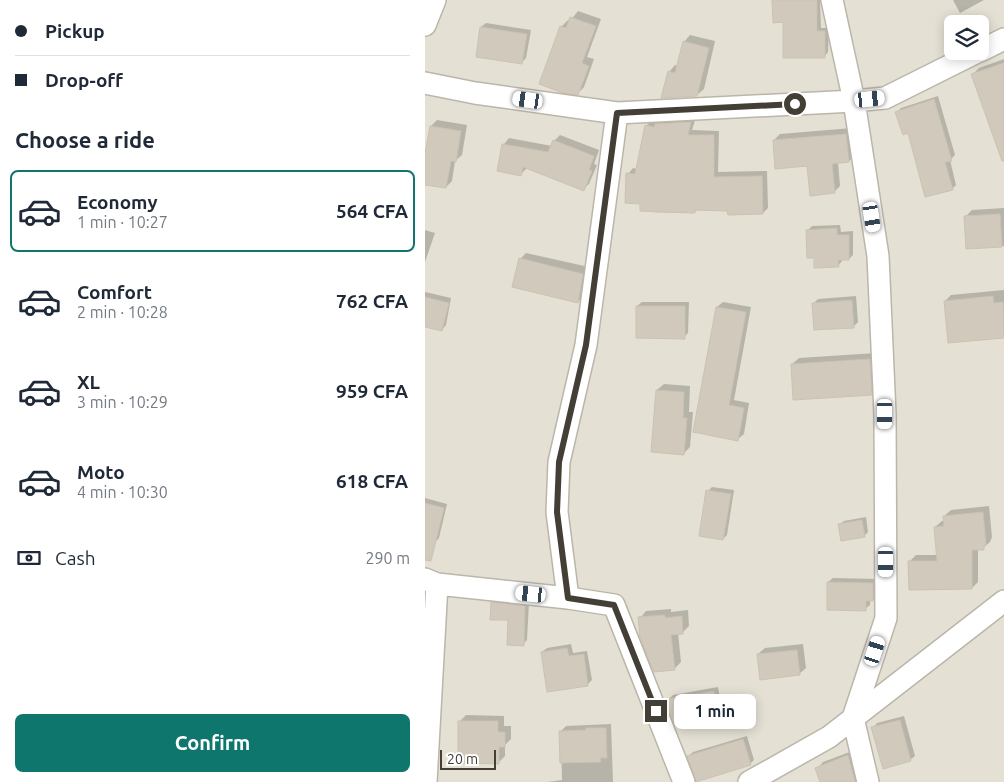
<!DOCTYPE html>
<html lang="en">
<head>
<meta charset="utf-8">
<style>
  :root { --surface:#fff; --page:#f6f6f7; --text:#1f2937; --muted:#747a83; --line:#e0e1e3; --accent:#0f766e }
  body { margin:0; font-family:Ubuntu,sans-serif; background:var(--page); color:var(--text); height:100vh; display:flex; flex-direction:column; font-size:19px; white-space:nowrap }
  * { box-sizing:border-box; margin:0 }
  p { font-size:16px; color:var(--muted) }
  .icon { flex:none; width:28px; height:28px; fill:none; stroke:currentColor; stroke-width:2; stroke-linecap:round; stroke-linejoin:round }
  .map { position:relative; flex:1; overflow:hidden }
  .drawer { display:flex; flex-direction:column; background:var(--surface); width:425px }
  .drawer>* { flex:none }
  .banner { display:grid; align-content:center; height:110px; padding:0 15px; background:var(--surface) }
  .fabs { position:absolute; left:519px; top:15px; display:grid; gap:10px }
  .fabs a { display:grid; place-items:center; width:45px; height:45px; border-radius:8px; background:var(--surface); box-shadow:0 2px 12px #0003; font-size:25px }
  .scale { position:absolute; left:15px; bottom:12px; width:56px; box-sizing:border-box; padding-left:5px; border:2px solid #433e36; border-top:0; font-size:14px; line-height:18px; white-space:nowrap; color:#433e36; -webkit-text-stroke:4px #fff; paint-order:stroke }
  .end { position:absolute; width:22px; height:22px; margin:-11px; border:6px solid #433e36; background:#fff; box-shadow:0 0 0 2px #fff }
  .from { border-radius:50% }
  .bubble { position:absolute; height:35px; border-radius:8px; background:var(--surface); box-shadow:0 2px 12px #0003; font-size:16px; font-weight:700; line-height:35px; text-align:center }
  .car { position:absolute; width:15px; height:30px; margin:-15px -8px; border-radius:6px; box-shadow:0 0 4px 1px #0007; background:linear-gradient(#fff 24%,#345 0 40%,#fff 0 76%,#345 0 86%,#fff 0) }
  .banner b { display:flex; align-items:center; gap:18px; height:48px; font-size:19px }
  .banner b+b { border-top:1px solid var(--line) }
  .banner i { width:12px; height:12px; background:var(--text) }
  ul { padding:0; list-style:none }
  li { display:flex; align-items:center; gap:15px; height:82px; margin:0 10px 8px; padding:0 5px; border:2px solid transparent; border-radius:8px }
  li div { flex:1 }
  li b { display:block; font-size:19px }
  li em { font-style:normal; font-weight:700 }
  li.selected { border-color:var(--accent) }
  li>.icon { width:45px; height:45px; stroke-width:1.5 }
  h2 { padding:0 15px; font-size:22px; line-height:60px }
  .pay { display:flex; align-items:center; gap:12px; height:55px; padding:0 15px; font-size:19px }
  .pay p { margin-inline-start:auto }
  .action { display:flex; gap:10px; margin-top:auto; padding:10px 15px }
  .action a { flex:1; height:58px; border-radius:8px; background:var(--accent); color:#fff; font-size:20px; font-weight:700; line-height:58px; text-align:center }
  main { display:flex; flex:1; min-height:0 }
  .map>svg:first-child { display:block }
</style>
</head>
<body>
<main>
<section class="drawer">
<div class="banner">
<b><i class="from"></i>Pickup</b>
<b><i></i>Drop-off</b>
</div>
<h2>Choose a ride</h2>
<ul>
<li class="selected"><svg class="icon" aria-label="car" viewBox="0 0 24 24"><path d="M5 17H2v-5l4-1 3-4h7l3 4 3 1v5h-3M9 17h6M6 11h13"/><circle cx="7" cy="17" r="2"/><circle cx="17" cy="17" r="2"/></svg><div><b>Economy</b><p>1 min · 10:27</p></div><em>564 CFA</em></li>
<li><svg class="icon" aria-label="car" viewBox="0 0 24 24"><path d="M5 17H2v-5l4-1 3-4h7l3 4 3 1v5h-3M9 17h6M6 11h13"/><circle cx="7" cy="17" r="2"/><circle cx="17" cy="17" r="2"/></svg><div><b>Comfort</b><p>2 min · 10:28</p></div><em>762 CFA</em></li>
<li><svg class="icon" aria-label="car" viewBox="0 0 24 24"><path d="M5 17H2v-5l4-1 3-4h7l3 4 3 1v5h-3M9 17h6M6 11h13"/><circle cx="7" cy="17" r="2"/><circle cx="17" cy="17" r="2"/></svg><div><b>XL</b><p>3 min · 10:29</p></div><em>959 CFA</em></li>
<li><svg class="icon" aria-label="car" viewBox="0 0 24 24"><path d="M5 17H2v-5l4-1 3-4h7l3 4 3 1v5h-3M9 17h6M6 11h13"/><circle cx="7" cy="17" r="2"/><circle cx="17" cy="17" r="2"/></svg><div><b>Moto</b><p>4 min · 10:30</p></div><em>618 CFA</em></li>
</ul>
<div class="pay"><svg class="icon" aria-label="cash" viewBox="0 0 24 24"><path d="M3 7h18v10H3z"/><circle cx="12" cy="12" r="2"/></svg>Cash<p>290 m</p></div>
<div class="action"><a>Confirm</a></div>
</section>
<div class="map">
<svg width="579" height="782" viewBox="0 0 579 782">
  <rect width="100%" height="100%" fill="#f1eee5"/>
  <path fill="#e4e0d4" fill-rule="evenodd" d="M 0,0 L 579,0 L 579,782 L 0,782 ZM 528,24 L 555,24 L 555,51 L 528,51 Z"/>
  <path fill="#0003" d="M 349,0 L 395,0 L 396,28 L 404,28 L 403,52 L 399,57 L 360,21 Z
    M 528,0 L 559,0 L 535,13 Z
    M 153,11 L 176,19 L 162,57 L 169,59 L 159,87 L 152,94 L 136,27 L 143,20 L 145,21 Z
    M 61,23 L 106,30 L 101,58 L 97,62 L 52,56 L 56,27 Z
    M 265,35 L 290,41 L 279,89 L 272,95 L 244,72 L 250,65 L 253,66 L 259,42 Z
    M 579,59 L 579,141 L 572,143 L 548,74 L 554,68 Z
    M 513,96 L 530,155 L 525,160 L 531,185 L 527,189 L 484,131 L 472,112 L 476,108 Z
    M 271,117 L 267,130 L 294,131 L 293,172 L 342,171 L 343,208 L 338,213 L 304,209 L 273,209 L 269,212 L 217,202 L 203,174 L 208,168 L 212,169 L 221,126 L 226,121 L 233,122 L 236,119 Z
    M 12,120 L 42,125 L 37,155 L 30,161 L 27,181 L 21,187 L 0,184 L 0,160 L 6,126 Z
    M 427,128 L 430,155 L 424,161 L 413,162 L 415,186 L 409,192 L 383,165 L 349,140 L 355,134 Z
    M 135,135 L 174,150 L 169,164 L 172,165 L 164,184 L 158,189 L 102,168 L 96,174 L 74,170 L 79,144 L 84,138 L 127,146 L 129,141 Z
    M 579,208 L 579,246 L 542,247 L 541,216 L 547,210 Z
    M 415,225 L 416,232 L 428,231 L 428,255 L 424,259 L 417,259 L 417,261 L 413,266 L 383,230 L 387,226 Z
    M 0,230 L 10,233 L 0,262 Z
    M 101,253 L 164,267 L 159,295 L 153,302 L 95,259 Z
    M 579,290 L 579,336 L 524,342 L 520,301 L 526,295 Z
    M 0,292 L 26,298 L 21,325 L 17,330 L 0,325 Z
    M 431,296 L 433,322 L 429,326 L 389,303 L 393,299 Z
    M 217,302 L 264,302 L 263,333 L 259,337 L 212,306 Z
    M 298,302 L 326,307 L 309,400 L 324,403 L 319,434 L 313,439 L 269,431 L 292,307 Z
    M 451,353 L 453,387 L 446,394 L 367,364 L 374,358 Z
    M 239,384 L 265,386 L 264,412 L 268,412 L 265,447 L 258,454 L 232,390 Z
    M 287,487 L 309,490 L 302,535 L 298,539 L 283,491 Z
    M 0,498 L 22,504 L 14,538 L 10,542 L 0,540 Z
    M 564,506 L 567,537 L 565,542 L 558,548 L 553,549 L 553,582 L 547,588 L 484,562 L 491,555 L 513,555 L 510,527 L 517,521 L 520,521 L 519,516 L 526,510 Z
    M 441,517 L 443,532 L 439,536 L 414,525 L 419,521 Z
    M 408,578 L 452,579 L 452,596 L 448,600 L 445,600 L 445,605 L 440,609 L 403,582 Z
    M 72,599 L 104,602 L 102,640 L 98,644 L 85,619 L 67,603 Z
    M 246,609 L 246,612 L 263,610 L 264,626 L 258,632 L 253,633 L 256,662 L 249,669 L 215,618 L 221,611 Z
    M 146,644 L 148,653 L 162,651 L 167,680 L 163,684 L 117,652 L 122,648 Z
    M 378,644 L 381,668 L 374,674 L 333,654 L 340,648 Z
    M 293,687 L 297,710 L 293,714 L 244,699 L 248,695 Z
    M 41,715 L 79,716 L 79,726 L 86,726 L 86,739 L 80,745 L 80,756 L 74,762 L 34,722 Z
    M 479,716 L 490,756 L 485,760 L 448,728 L 452,723 Z
    M 186,724 L 188,782 L 122,782 L 137,780 L 136,731 L 141,726 Z
    M 322,736 L 329,760 L 325,764 L 264,756 L 268,752 Z
    M 430,750 L 439,782 L 397,782 L 392,769 L 398,762 Z"/>
  <path fill="#d1cabc" stroke="#cbc2b0" d="M 347,0 L 392,0 L 392,31 L 400,31 L 400,58 L 358,58 L 358,22 L 348,23 Z
    M 145,17 L 171,26 L 157,63 L 164,66 L 153,95 L 138,93 L 114,84 L 135,26 L 141,28 Z
    M 55,27 L 102,34 L 97,64 L 51,57 Z
    M 258,41 L 284,48 L 272,96 L 236,98 L 243,71 L 250,73 Z
    M 579,63 L 579,161 L 577,161 L 546,74 Z
    M 509,99 L 527,161 L 520,162 L 528,190 L 500,197 L 483,133 L 478,135 L 470,112 Z
    M 266,122 L 263,135 L 289,135 L 289,177 L 337,176 L 338,214 L 303,215 L 302,211 L 270,210 L 270,213 L 233,212 L 215,211 L 215,204 L 200,203 L 201,173 L 210,174 L 220,125 L 229,127 L 230,124 Z
    M 5,126 L 36,131 L 31,162 L 26,161 L 21,188 L 0,185 L 0,153 Z
    M 421,134 L 424,162 L 407,164 L 410,193 L 385,196 L 382,166 L 350,169 L 348,140 Z
    M 128,140 L 169,156 L 164,170 L 167,171 L 159,191 L 98,167 L 96,176 L 72,171 L 77,144 L 123,152 Z
    M 575,214 L 577,247 L 541,249 L 539,216 Z
    M 412,228 L 412,235 L 424,235 L 424,260 L 413,260 L 414,267 L 389,268 L 389,258 L 382,258 L 381,230 Z
    M 94,258 L 158,274 L 153,303 L 87,287 Z
    M 568,296 L 569,303 L 578,302 L 579,338 L 523,343 L 519,301 Z
    M 0,297 L 24,303 L 17,331 L 0,327 Z
    M 427,300 L 429,328 L 389,330 L 387,303 Z
    M 211,306 L 260,306 L 260,339 L 211,338 Z
    M 291,307 L 321,312 L 304,405 L 319,408 L 313,441 L 268,432 Z
    M 445,359 L 447,395 L 368,400 L 366,364 Z
    M 231,390 L 259,392 L 258,418 L 262,418 L 259,455 L 226,452 Z
    M 281,490 L 306,494 L 298,540 L 274,536 Z
    M 0,503 L 19,508 L 6,561 L 0,560 Z
    M 558,512 L 561,545 L 559,545 L 559,550 L 547,550 L 547,589 L 484,590 L 483,561 L 512,561 L 509,527 L 519,526 L 518,516 Z
    M 437,520 L 440,537 L 416,541 L 413,524 Z
    M 402,582 L 448,583 L 448,601 L 441,601 L 441,611 L 402,610 Z
    M 66,602 L 100,606 L 99,646 L 82,645 L 83,620 L 65,620 Z
    M 240,615 L 240,618 L 257,616 L 258,634 L 246,635 L 250,670 L 229,672 L 215,638 L 213,617 Z
    M 142,648 L 144,656 L 159,654 L 163,686 L 122,692 L 116,652 Z
    M 372,650 L 375,675 L 335,680 L 332,654 Z
    M 289,691 L 293,716 L 249,723 L 245,712 L 242,699 Z
    M 475,720 L 486,761 L 458,769 L 446,727 Z
    M 33,721 L 73,721 L 73,732 L 80,732 L 80,747 L 74,747 L 74,764 L 33,763 Z
    M 161,728 L 181,728 L 182,758 L 175,758 L 176,762 L 135,763 L 134,731 L 161,730 Z
    M 318,739 L 326,765 L 271,782 L 262,756 Z
    M 423,755 L 430,782 L 395,782 L 390,768 Z"/>
  <g fill="none" stroke-linecap="round" stroke-linejoin="round">
    <defs>
      <path id="street" d="M 407,0 L 429,101 L 453,256 L 460,414 L 461,618 L 428,718 L 443,782
        M 0,25 L 10,0
        M 555,51 L 579,39
        M 0,83 L 50,93 L 192,113 L 429,101 L 460,98 L 554,51
        M 0,579 L 12,584 L 143,598 L 189,605 L 259,782
        M 143,598 L 132,512 L 134,462 L 161,345 L 192,113
        M 1,782 L 12,584
        M 324,782 L 404,737 L 579,601"/>
    </defs>
    <use href="#street" stroke="#bbb6a9" stroke-width="24"/>
    <use href="#street" stroke="#fff" stroke-width="21"/>
  </g>
  <g fill="none" stroke-linecap="round" stroke-linejoin="round">
    <path stroke="#433e36" stroke-width="6" d="M 231,711 L 189,605 L 143,598 L 132,512 L 134,462 L 161,345 L 192,113 L 370,104"/>
  </g>
</svg>
<div class="fabs">
<a><svg class="icon" aria-label="layers" viewBox="0 0 24 24"><path d="M12 4l9 5-9 5-9-5zM3 14l9 5 9-5"/></svg></a>
</div>
<div class="scale">20 m</div>
<i class="end from" style="left:370px;top:104px"></i>
<i class="end" style="left:231px;top:711px"></i>
<div class="bubble" style="left:249px;top:694px;width:82px">1 min</div>
<i class="car" style="left:445px;top:99px;rotate:84deg"></i>
<i class="car" style="left:103px;top:100px;rotate:278deg"></i>
<i class="car" style="left:447px;top:217px;rotate:171deg"></i>
<i class="car" style="left:460px;top:414px;rotate:180deg"></i>
<i class="car" style="left:461px;top:562px;rotate:180deg"></i>
<i class="car" style="left:106px;top:594px;rotate:276deg"></i>
<i class="car" style="left:450px;top:651px;rotate:18deg"></i>
</div>
</main>
</body>
</html>
